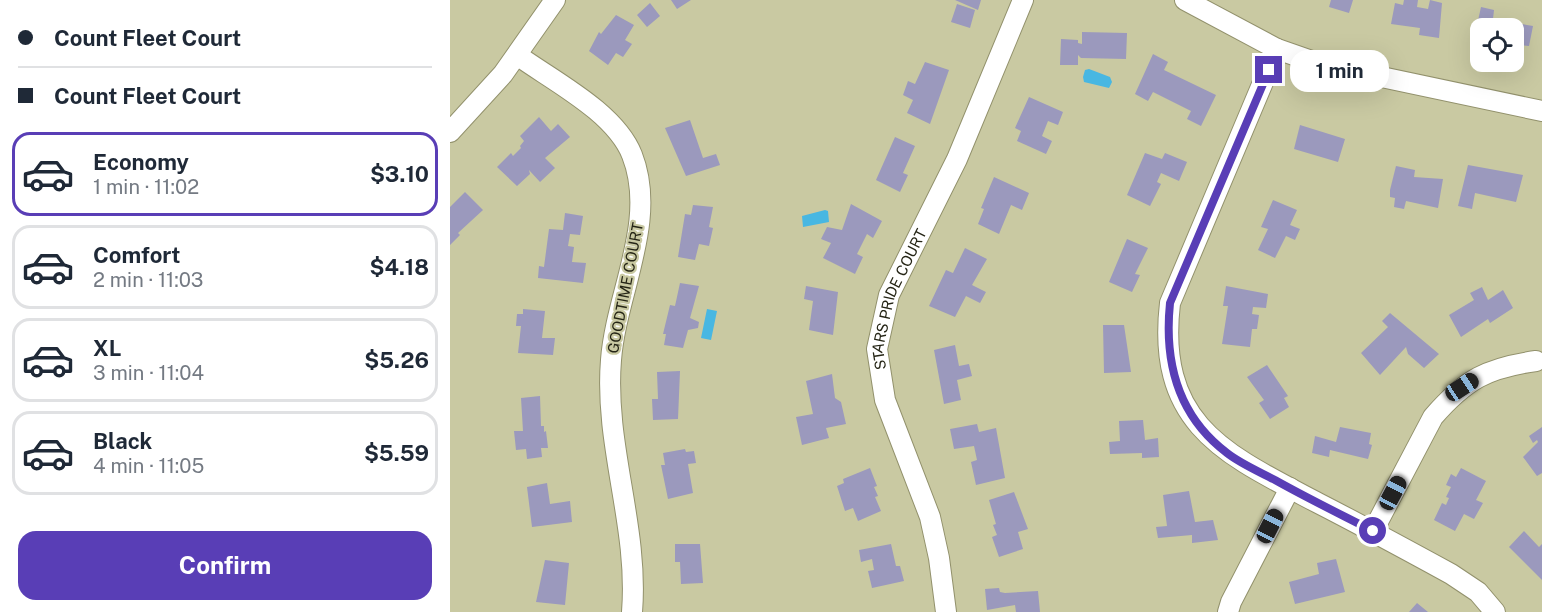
<!DOCTYPE html>
<html lang="en">
<head>
<meta charset="utf-8">
<style>
  :root { --surface:#fff; --page:#f6f6f7; --text:#1f2937; --muted:#747a83; --line:#e0e1e3; --accent:#593eb6 }
  body { margin:0; font-family:"Public Sans",sans-serif; background:var(--page); color:var(--text); height:100vh; display:flex; flex-direction:column; font-size:22px; white-space:nowrap }
  * { box-sizing:border-box; margin:0 }
  p { font-size:20px; color:var(--muted) }
  .icon { flex:none; width:33px; height:33px; fill:none; stroke:currentColor; stroke-width:2; stroke-linecap:round; stroke-linejoin:round }
  .map { position:relative; flex:1; overflow:hidden }
  .panel { display:flex; flex-direction:column; background:var(--surface); width:450px }
  .panel>* { flex:none }
  .top-card { display:grid; align-content:center; height:132px; padding:0 18px; background:var(--surface) }
  .controls { position:absolute; left:1020px; top:18px; display:grid; gap:12px }
  .controls a { display:grid; place-items:center; width:54px; height:54px; border-radius:12px; background:var(--surface); box-shadow:0 6px 24px #0002; font-size:30px }
  .end { position:absolute; width:27px; height:27px; margin:-14px; border:8px solid #593eb6; background:#fff; box-shadow:0 0 0 3px #fff }
  .from { border-radius:50% }
  .bubble { position:absolute; height:42px; border-radius:18px; background:var(--surface); box-shadow:0 6px 24px #0002; font-size:20px; font-weight:700; line-height:42px; text-align:center }
  .car { position:absolute; width:18px; height:36px; margin:-18px -9px; border-radius:8px; box-shadow:0 0 4px 2px #0007; background:linear-gradient(#222 24%,#8ab4d8 0 40%,#222 0 76%,#8ab4d8 0 86%,#222 0) }
  .top-card b { display:flex; align-items:center; gap:21px; height:57px; font-size:22px }
  .top-card b+b { border-top:2px solid var(--line) }
  .top-card i { width:15px; height:15px; background:var(--text) }
  ul { padding:0; list-style:none }
  li { display:flex; align-items:center; gap:18px; height:84px; margin:0 12px 9px; padding:0 6px; border:3px solid var(--line); border-radius:18px }
  li div { flex:1 }
  li b { display:block; font-size:22px }
  li em { font-style:normal; font-weight:700 }
  li.on { border-color:var(--accent) }
  li>.icon { width:54px; height:54px; stroke-width:1.5 }
  .cta { display:flex; gap:12px; margin-top:auto; padding:12px 18px }
  .cta a { flex:1; height:69px; border-radius:18px; background:var(--accent); color:#fff; font-size:24px; font-weight:700; line-height:69px; text-align:center }
  main { display:flex; flex:1; min-height:0 }
  .map>svg:first-child { display:block }
</style>
</head>
<body>
<main>
<section class="panel">
<div class="top-card">
<b><i class="from"></i>Count Fleet Court</b>
<b><i></i>Count Fleet Court</b>
</div>
<ul>
<li class="on"><svg class="icon" aria-label="car" viewBox="0 0 24 24"><path d="M5 17H2v-5l4-1 3-4h7l3 4 3 1v5h-3M9 17h6M6 11h13"/><circle cx="7" cy="17" r="2"/><circle cx="17" cy="17" r="2"/></svg><div><b>Economy</b><p>1 min · 11:02</p></div><em>$3.10</em></li>
<li><svg class="icon" aria-label="car" viewBox="0 0 24 24"><path d="M5 17H2v-5l4-1 3-4h7l3 4 3 1v5h-3M9 17h6M6 11h13"/><circle cx="7" cy="17" r="2"/><circle cx="17" cy="17" r="2"/></svg><div><b>Comfort</b><p>2 min · 11:03</p></div><em>$4.18</em></li>
<li><svg class="icon" aria-label="car" viewBox="0 0 24 24"><path d="M5 17H2v-5l4-1 3-4h7l3 4 3 1v5h-3M9 17h6M6 11h13"/><circle cx="7" cy="17" r="2"/><circle cx="17" cy="17" r="2"/></svg><div><b>XL</b><p>3 min · 11:04</p></div><em>$5.26</em></li>
<li><svg class="icon" aria-label="car" viewBox="0 0 24 24"><path d="M5 17H2v-5l4-1 3-4h7l3 4 3 1v5h-3M9 17h6M6 11h13"/><circle cx="7" cy="17" r="2"/><circle cx="17" cy="17" r="2"/></svg><div><b>Black</b><p>4 min · 11:05</p></div><em>$5.59</em></li>
</ul>
<div class="cta"><a>Confirm</a></div>
</section>
<div class="map">
<svg width="1092" height="612" viewBox="0 0 1092 612">
  <rect width="100%" height="100%" fill="#c9c9a2"/>
  <path fill="#48b7e2" d="M 639,69 L 660,77 L 662,82 L 659,88 L 634,82 L 633,77 L 635,70 Z
    M 375,210 L 378,211 L 379,222 L 353,227 L 352,216 Z
    M 257,309 L 267,311 L 261,340 L 251,338 Z"/>
  <path fill="#9b99bd" d="M 221,0 L 241,0 L 227,9 Z
    M 505,0 L 531,0 L 528,10 Z
    M 881,0 L 903,0 L 899,13 L 879,7 Z
    M 954,0 L 968,0 L 967,7 L 978,9 L 980,0 L 992,3 L 989,38 L 969,35 L 970,28 L 941,24 L 945,3 L 953,5 Z
    M 200,3 L 210,16 L 197,27 L 187,15 Z
    M 507,4 L 525,10 L 520,28 L 501,22 Z
    M 1031,7 L 1044,10 L 1043,19 L 1083,26 L 1079,46 L 1071,45 L 1069,53 L 1064,52 L 1064,28 L 1030,28 L 1030,44 L 1023,43 Z
    M 166,15 L 184,25 L 175,40 L 182,44 L 173,57 L 166,53 L 158,65 L 139,51 L 149,32 L 151,34 Z
    M 632,32 L 677,33 L 676,59 L 631,58 L 628,55 L 628,65 L 610,65 L 611,39 L 628,40 L 628,43 L 632,44 Z
    M 703,54 L 718,62 L 714,70 L 766,95 L 751,126 L 737,119 L 741,111 L 703,92 L 698,101 L 685,94 Z
    M 475,62 L 499,70 L 480,124 L 457,113 L 463,100 L 453,95 L 458,81 L 465,84 Z
    M 579,97 L 613,112 L 608,125 L 598,121 L 592,136 L 602,141 L 596,154 L 567,141 L 571,131 L 565,128 Z
    M 89,117 L 101,131 L 108,124 L 120,137 L 95,158 L 105,168 L 90,182 L 79,170 L 80,174 L 67,186 L 47,167 L 61,153 L 63,156 L 71,148 L 70,146 L 74,141 L 70,136 Z
    M 240,120 L 253,158 L 266,154 L 270,165 L 236,176 L 215,128 Z
    M 850,125 L 895,139 L 888,162 L 844,149 Z
    M 445,137 L 465,146 L 453,173 L 458,175 L 450,192 L 426,180 Z
    M 695,153 L 712,159 L 715,153 L 737,162 L 729,181 L 711,173 L 707,182 L 711,184 L 700,206 L 677,195 Z
    M 1018,165 L 1073,175 L 1066,202 L 1025,193 L 1022,209 L 1008,206 Z
    M 946,166 L 965,170 L 964,177 L 993,179 L 988,208 L 956,201 L 954,209 L 944,207 L 945,198 L 940,197 L 940,190 Z
    M 544,177 L 579,193 L 572,210 L 561,205 L 549,234 L 528,224 L 534,209 L 531,208 Z
    M 15,192 L 33,210 L 8,233 L 10,235 L 0,245 L 0,207 Z
    M 823,200 L 847,210 L 840,225 L 850,229 L 845,240 L 836,236 L 825,258 L 808,250 L 818,229 L 811,227 Z
    M 401,204 L 432,221 L 423,238 L 417,234 L 407,254 L 413,257 L 405,274 L 373,258 L 381,243 L 371,239 L 377,227 L 392,230 Z
    M 243,205 L 263,207 L 259,227 L 263,228 L 259,246 L 249,244 L 245,260 L 228,257 L 235,214 L 241,215 Z
    M 115,213 L 133,216 L 130,235 L 120,234 L 118,246 L 124,247 L 122,262 L 136,263 L 133,283 L 88,278 L 89,266 L 94,267 L 99,229 L 113,230 Z
    M 677,239 L 698,248 L 685,274 L 690,275 L 682,292 L 659,282 Z
    M 515,248 L 537,259 L 522,285 L 536,292 L 530,303 L 516,296 L 505,317 L 479,306 L 496,270 L 503,273 Z
    M 230,283 L 249,286 L 240,318 L 249,322 L 248,328 L 238,330 L 233,348 L 214,345 L 216,334 L 213,334 L 220,305 L 225,306 Z
    M 356,286 L 388,292 L 383,335 L 359,330 L 363,301 L 354,299 Z
    M 776,286 L 818,294 L 816,308 L 803,307 L 802,314 L 809,315 L 807,329 L 802,329 L 800,347 L 772,344 L 778,306 L 773,306 Z
    M 1032,287 L 1038,300 L 1053,290 L 1063,308 L 1040,323 L 1038,319 L 1011,337 L 999,315 L 1024,300 L 1020,293 Z
    M 73,309 L 95,311 L 92,338 L 105,338 L 103,355 L 68,353 L 71,326 L 66,326 L 67,314 L 73,314 Z
    M 940,313 L 989,354 L 974,368 L 958,354 L 956,347 L 930,375 L 911,353 L 938,327 L 932,321 Z
    M 653,325 L 674,325 L 681,372 L 654,373 Z
    M 505,345 L 509,366 L 519,364 L 522,376 L 507,380 L 511,400 L 494,404 L 484,350 Z
    M 817,365 L 838,396 L 834,398 L 839,407 L 820,419 L 809,403 L 814,400 L 797,377 Z
    M 230,371 L 228,419 L 203,420 L 202,399 L 208,399 L 207,372 Z
    M 382,374 L 385,398 L 391,402 L 396,424 L 376,428 L 379,438 L 352,445 L 346,417 L 363,414 L 356,381 Z
    M 90,396 L 91,426 L 94,426 L 94,432 L 96,431 L 98,448 L 91,448 L 92,457 L 77,459 L 76,449 L 66,450 L 64,431 L 73,431 L 71,398 Z
    M 693,420 L 695,440 L 708,438 L 709,457 L 692,458 L 692,453 L 660,454 L 659,442 L 670,441 L 669,421 Z
    M 527,424 L 529,432 L 546,428 L 555,478 L 526,485 L 521,462 L 527,460 L 524,446 L 504,449 L 500,429 Z
    M 890,427 L 921,433 L 919,444 L 922,445 L 918,459 L 880,450 L 879,457 L 862,453 L 865,436 L 886,442 Z
    M 1092,427 L 1092,473 L 1087,476 L 1073,457 L 1088,442 L 1087,440 L 1083,443 L 1079,436 Z
    M 235,449 L 236,452 L 244,451 L 246,463 L 238,464 L 243,493 L 218,499 L 211,465 L 215,465 L 213,453 Z
    M 420,468 L 427,486 L 424,487 L 428,496 L 425,497 L 431,511 L 408,521 L 403,508 L 395,511 L 387,486 L 394,483 L 393,479 Z
    M 1011,468 L 1036,481 L 1026,500 L 1033,503 L 1024,519 L 1014,514 L 1005,531 L 984,520 L 992,503 L 996,505 L 999,498 L 996,497 L 1001,487 L 996,485 L 1001,474 L 1006,477 Z
    M 97,483 L 100,504 L 120,501 L 122,522 L 82,527 L 77,487 Z
    M 739,491 L 745,522 L 763,520 L 768,540 L 742,543 L 742,535 L 708,538 L 706,527 L 717,526 L 713,495 Z
    M 564,492 L 578,529 L 568,532 L 573,549 L 549,557 L 542,537 L 547,535 L 543,525 L 546,524 L 539,500 Z
    M 1074,531 L 1089,547 L 1092,544 L 1092,580 L 1059,547 Z
    M 225,544 L 250,544 L 253,583 L 231,584 L 230,562 L 225,562 Z
    M 441,544 L 446,566 L 450,566 L 454,581 L 422,588 L 418,571 L 424,570 L 422,559 L 411,562 L 409,550 Z
    M 886,559 L 895,592 L 845,604 L 839,582 L 869,574 L 867,563 Z
    M 95,560 L 119,563 L 115,605 L 86,602 Z
    M 549,588 L 550,592 L 555,593 L 588,591 L 590,612 L 566,612 L 565,605 L 537,610 L 535,589 Z
    M 967,603 L 978,612 L 959,612 Z"/>
  <g fill="none" stroke-linecap="round" stroke-linejoin="round">
    <defs>
      <g id="minor">
        <path d="M 735,0 L 827,49 L 870,64 L 1092,111"/>
        <path d="M 827,49 L 720,303 C 706,425 775,454 868,503 C 913,526 957,550 1001,574 L 1028,592 L 1045,612"/>
        <path d="M 67,55 C 103,81 165,112 182,155 C 208,221 166,293 161,360 C 154,446 189,526 182,612"/>
        <path d="M 0,132 L 53,74 L 105,0"/>
        <path d="M 923,531 L 983,417 C 1016,379 1037,368 1086,361"/>
        <path id="s1" d="M 496,612 L 489,558 L 480,517 L 435,400 L 427,349 L 439,295 L 507,159 L 573,0"/>
        <path d="M 778,612 L 781,602 L 840,488"/>
      </g>
    </defs>
    <use href="#minor" stroke="#92916c" stroke-width="22"/>
    <use href="#minor" stroke="#fff" stroke-width="20"/>
  </g>
  <g fill="none" stroke-linecap="round" stroke-linejoin="round">
    <path stroke="#593eb6" stroke-width="8" d="M 819,70 L 720,303 C 714,362 728,416 777,453 C 791,464 810,472 825,480 C 857,498 890,514 923,531"/>
  </g>
  <g text-anchor="middle" dominant-baseline="central" stroke-width="4.5" stroke-linejoin="round" paint-order="stroke">
    <g font-size="15" fill="#252516" stroke="#c9c9a2">
      <text transform="translate(175 288) rotate(-79)">GOODTIME COURT</text>
      <text stroke="none"><textPath href="#s1" startOffset="327">STARS PRIDE COURT</textPath></text>
    </g>
  </g>
</svg>
<div class="controls">
<a><svg class="icon" aria-label="locate" viewBox="0 0 24 24"><circle cx="12" cy="12" r="6"/><path d="M12 2v4M12 18v4M2 12h4M18 12h4"/></svg></a>
</div>
<i class="end from" style="left:923px;top:531px"></i>
<i class="end" style="left:819px;top:70px"></i>
<div class="bubble" style="left:840px;top:50px;width:99px">1 min</div>
<i class="car" style="left:1012px;top:387px;rotate:57deg"></i>
<i class="car" style="left:943px;top:493px;rotate:28deg"></i>
<i class="car" style="left:820px;top:526px;rotate:27deg"></i>
</div>
</main>
</body>
</html>
